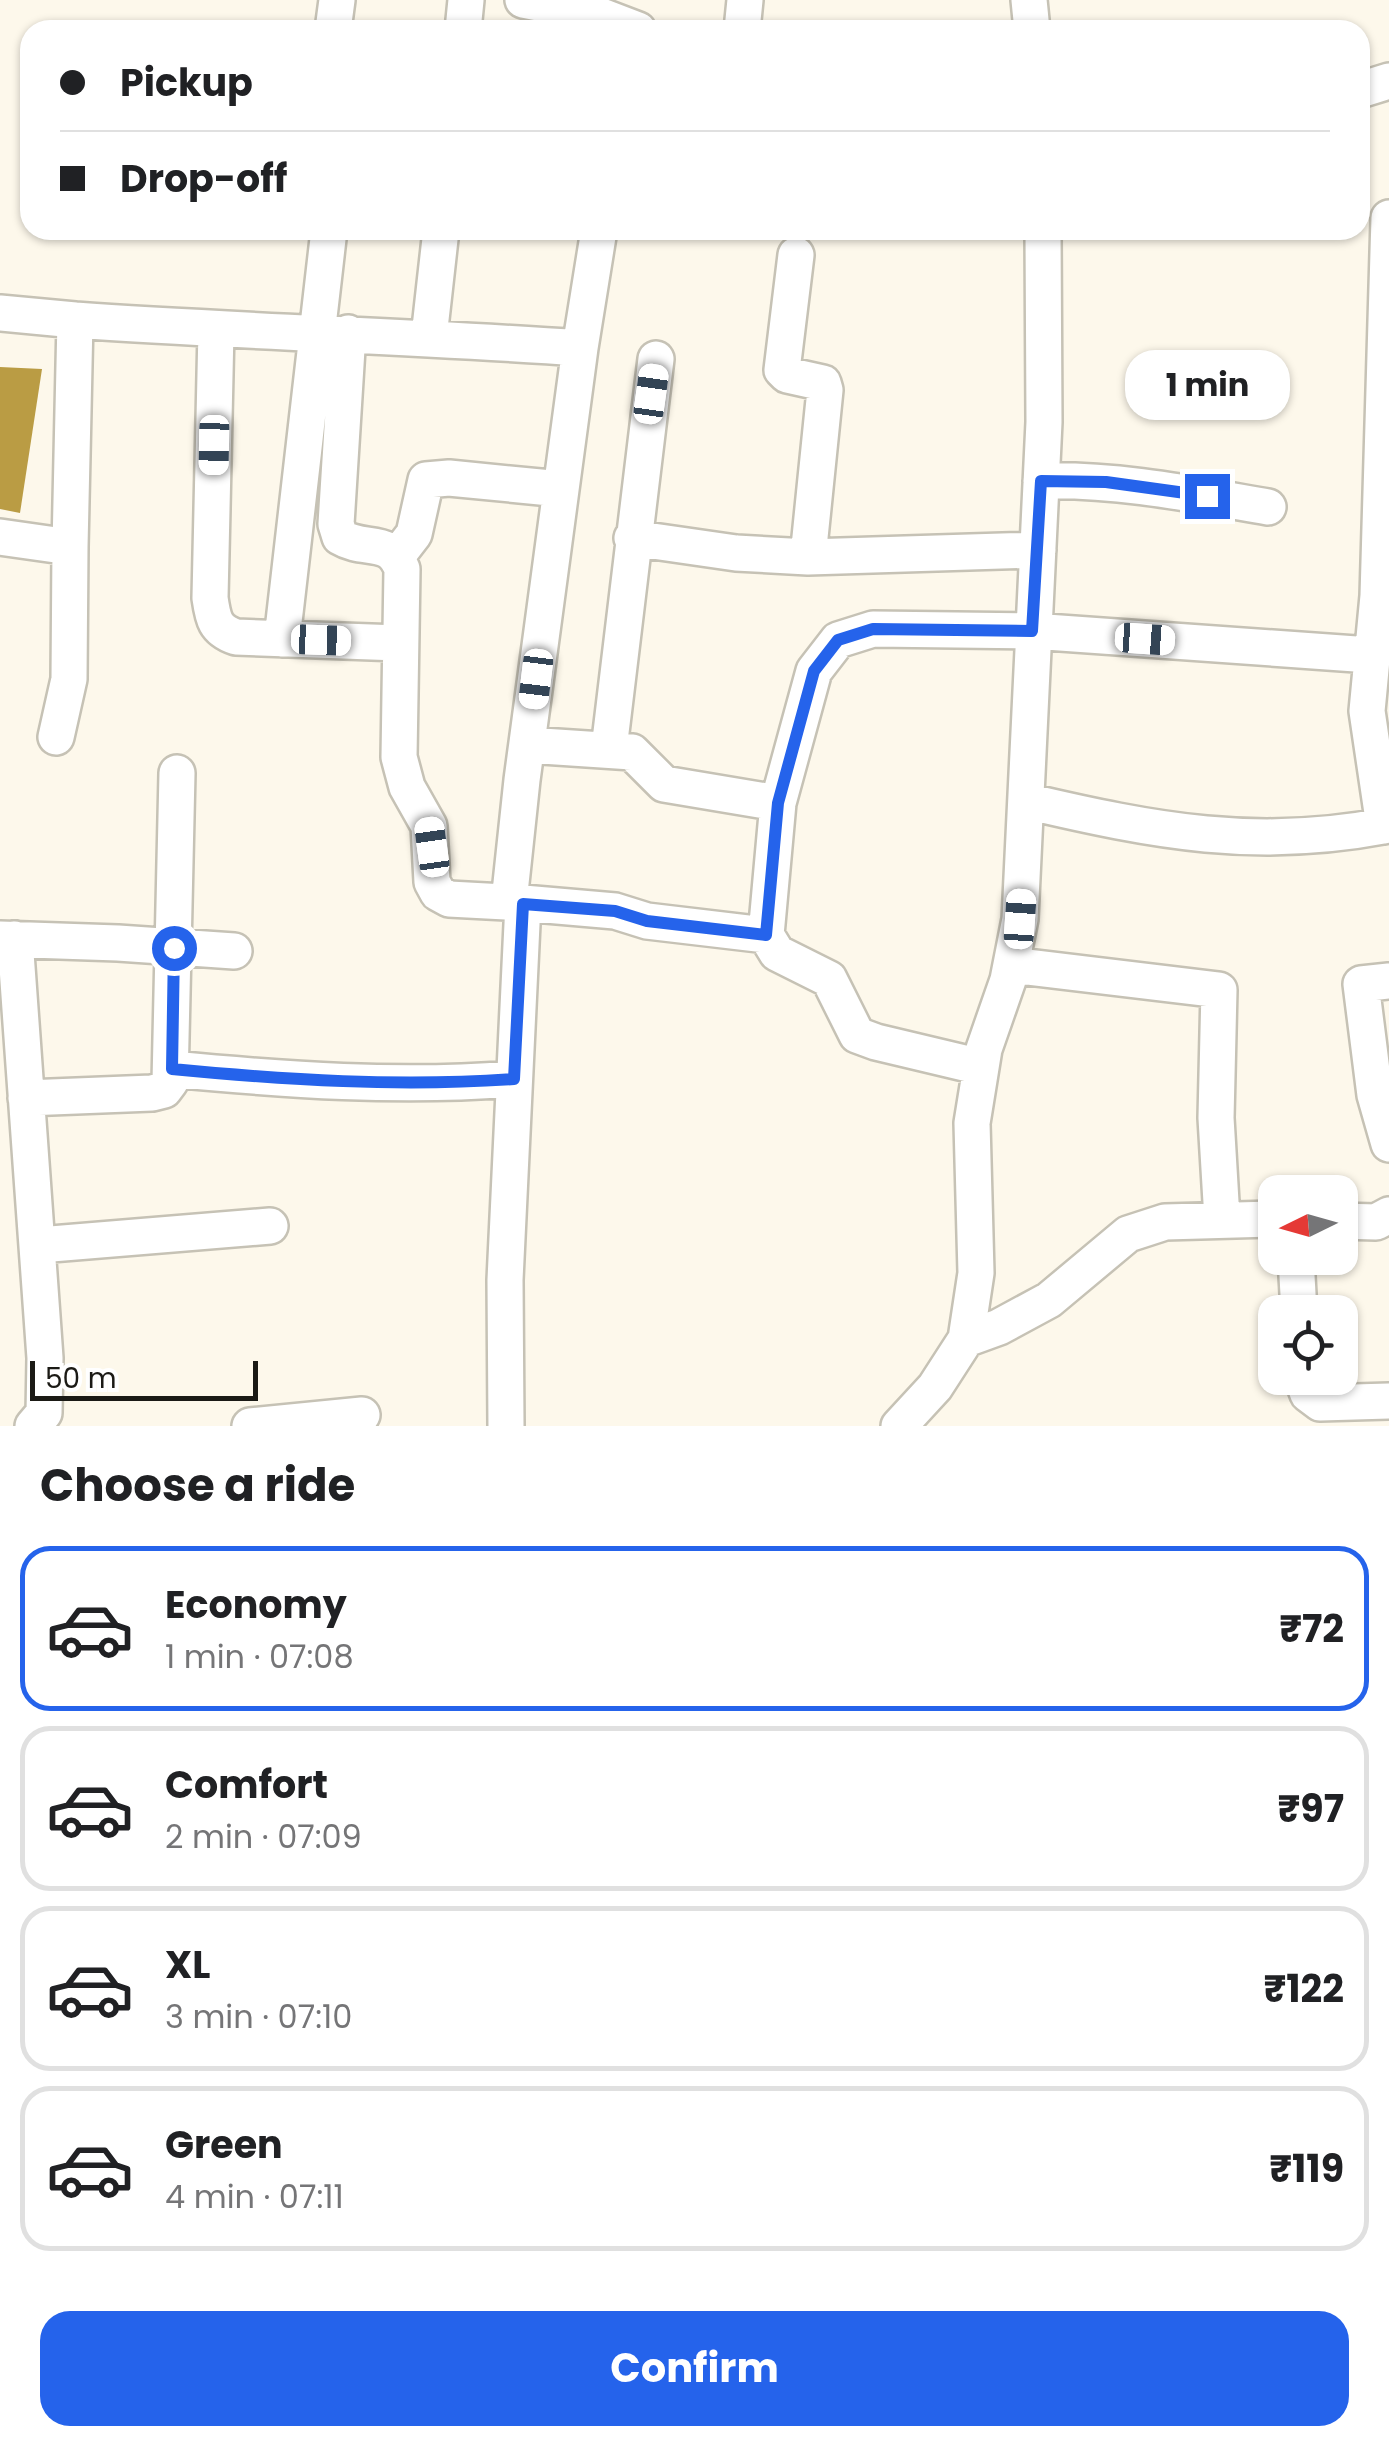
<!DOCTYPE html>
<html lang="en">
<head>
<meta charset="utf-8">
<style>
  :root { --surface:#fff; --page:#f2f2f2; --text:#202124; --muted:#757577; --line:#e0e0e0; --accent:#2563eb }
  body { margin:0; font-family:Poppins,sans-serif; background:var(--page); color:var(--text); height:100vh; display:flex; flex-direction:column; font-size:38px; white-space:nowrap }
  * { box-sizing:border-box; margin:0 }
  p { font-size:32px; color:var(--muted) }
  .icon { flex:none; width:55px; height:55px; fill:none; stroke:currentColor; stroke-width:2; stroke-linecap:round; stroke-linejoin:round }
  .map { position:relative; height:1426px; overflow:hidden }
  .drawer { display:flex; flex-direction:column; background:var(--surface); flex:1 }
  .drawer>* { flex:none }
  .top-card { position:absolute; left:20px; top:20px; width:1350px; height:220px; border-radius:30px; box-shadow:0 2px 8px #0004; display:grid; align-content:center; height:220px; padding:0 40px; background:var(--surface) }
  .needle { width:65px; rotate:265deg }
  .controls { position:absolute; left:1258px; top:1175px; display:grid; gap:20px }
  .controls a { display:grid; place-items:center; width:100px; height:100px; border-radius:20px; background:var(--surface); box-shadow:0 2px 8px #0004; font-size:50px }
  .scale { position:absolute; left:30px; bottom:25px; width:228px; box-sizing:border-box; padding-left:10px; border:5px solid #1b1a15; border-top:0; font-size:28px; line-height:35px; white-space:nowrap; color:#1b1a15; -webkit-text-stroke:8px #fff; paint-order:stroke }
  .end { position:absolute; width:45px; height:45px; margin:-22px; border:12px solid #2563eb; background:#fff; box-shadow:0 0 0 5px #fff }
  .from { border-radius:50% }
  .bubble { position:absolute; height:70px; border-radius:30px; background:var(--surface); box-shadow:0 2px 8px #0004; font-size:32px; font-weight:700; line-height:70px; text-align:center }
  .car { position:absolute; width:30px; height:60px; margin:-30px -15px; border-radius:12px; box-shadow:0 0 8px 2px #0007; background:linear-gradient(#fff 24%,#345 0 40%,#fff 0 76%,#345 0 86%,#fff 0) }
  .top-card b { display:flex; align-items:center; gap:35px; height:95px; font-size:38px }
  .top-card b+b { border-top:2px solid var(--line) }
  .top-card i { width:25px; height:25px; background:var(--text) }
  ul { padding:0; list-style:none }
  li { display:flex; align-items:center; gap:30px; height:165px; margin:0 20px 15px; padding:0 20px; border:5px solid var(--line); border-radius:30px }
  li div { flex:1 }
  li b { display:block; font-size:38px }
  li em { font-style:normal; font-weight:700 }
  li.on { border-color:var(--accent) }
  li>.icon { width:90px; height:90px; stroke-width:1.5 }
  h2 { padding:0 40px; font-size:45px; line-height:120px }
  .action { display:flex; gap:20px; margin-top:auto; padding:20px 40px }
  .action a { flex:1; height:115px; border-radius:30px; background:var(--accent); color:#fff; font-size:40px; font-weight:700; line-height:115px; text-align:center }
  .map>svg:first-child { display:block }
</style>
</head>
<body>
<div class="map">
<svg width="1389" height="1426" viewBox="0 0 1389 1426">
  <rect width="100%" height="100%" fill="#fdf8eb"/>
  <path fill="#ba9c44" d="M 0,367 L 42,369 L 20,513 L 0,509 Z"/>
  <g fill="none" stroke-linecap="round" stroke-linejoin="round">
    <defs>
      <path id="minor" d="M 523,0 L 596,14 L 638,30
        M 1029,0 L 1032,30
        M 333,30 L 337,0
        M 463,30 L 466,0
        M 742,30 L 745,0
        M 1360,90 L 1389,81
        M 796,255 L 782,370 L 787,375 L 823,383 L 825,390 L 808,557
        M 0,313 L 75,320
        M 216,330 L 210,598 C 213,619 215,630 236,637 L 399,643
        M 348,333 L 336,524 L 340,537 C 365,552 390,536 402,569 L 399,757 L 407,787 L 429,826 L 432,882 L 438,893 L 449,899 L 523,903 L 505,1280 L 506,1426
        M 429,337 L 441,230
        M 1041,481 C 1118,479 1192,494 1268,507
        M 0,537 L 70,547 L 75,320 C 243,332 412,336 580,348 L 599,230
        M 632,538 L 736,553 L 808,557 L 1038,550
        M 397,556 L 414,534 L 426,480 L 449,478 L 561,489
        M 282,639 L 329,230
        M 56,737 L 69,679 L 70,547
        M 527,745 L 632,752 L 664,784 L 778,803
        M 609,749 L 656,359
        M 1026,801 C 1154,831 1257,851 1389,825
        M 1384,826 L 1367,711 L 1378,596 L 1389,218
        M 509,902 L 522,780 L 580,348
        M 523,903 L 615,911 L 647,921 L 766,935 L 778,803 L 814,671 L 838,640 L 873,629 L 1032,631 L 1370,655
        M 766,935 L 777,953 L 829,979 L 857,1035 L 876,1042 L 981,1067
        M 0,939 L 118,943 L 234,951
        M 15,939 L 45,1358 L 44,1413 L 33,1426
        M 1011,965 L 1219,990 L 1216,1118 L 1222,1219
        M 1389,981 L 1361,984 L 1375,1095 L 1389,1144
        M 172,1069 C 287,1080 399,1088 514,1079
        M 26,1098 L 152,1093 L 164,1090 L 170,1082 L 177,773
        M 1340,1221 L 1376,1222 L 1389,1215
        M 39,1245 L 270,1226
        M 1296,1258 L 1299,1312
        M 966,1339 L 999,1327 L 1049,1300 L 1128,1234 L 1165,1222 L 1275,1219
        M 1302,1378 L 1308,1394 L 1320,1403 L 1389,1401
        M 250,1426 L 362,1415
        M 899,1426 L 935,1387 L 966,1339 L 976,1273 L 972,1123 L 984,1049 L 1008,980 L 1020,919 L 1044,422 L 1043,230"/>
    </defs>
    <use href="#minor" stroke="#c6c2b5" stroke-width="40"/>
    <use href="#minor" stroke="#fff" stroke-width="35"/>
  </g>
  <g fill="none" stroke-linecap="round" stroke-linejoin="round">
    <path stroke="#2563eb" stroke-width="12" d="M 174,948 L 172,1069 C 287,1080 399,1087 514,1079 L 523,904 L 615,911 L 647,921 L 766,935 L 778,803 L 814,671 L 838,640 L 873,629 L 1032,631 L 1041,481 L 1106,482 L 1207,496"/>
  </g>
</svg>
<div class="controls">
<a><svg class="needle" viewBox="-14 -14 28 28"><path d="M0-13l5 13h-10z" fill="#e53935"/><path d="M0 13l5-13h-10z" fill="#757577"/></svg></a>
<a><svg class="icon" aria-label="locate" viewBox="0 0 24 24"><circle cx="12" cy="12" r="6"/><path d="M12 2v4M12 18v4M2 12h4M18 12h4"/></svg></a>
</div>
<div class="scale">50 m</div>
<i class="end from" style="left:174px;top:948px"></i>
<i class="end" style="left:1207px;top:496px"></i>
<div class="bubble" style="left:1125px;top:350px;width:165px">1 min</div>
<i class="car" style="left:651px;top:394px;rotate:8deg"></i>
<i class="car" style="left:214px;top:445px;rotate:181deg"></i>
<i class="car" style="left:1145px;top:639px;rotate:94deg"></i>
<i class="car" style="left:321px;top:640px;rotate:92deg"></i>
<i class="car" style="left:536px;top:679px;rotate:187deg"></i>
<i class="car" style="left:432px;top:847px;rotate:352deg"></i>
<i class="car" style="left:1020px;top:919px;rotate:4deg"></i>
<div class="top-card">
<b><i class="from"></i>Pickup</b>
<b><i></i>Drop-off</b>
</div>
</div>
<section class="drawer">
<h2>Choose a ride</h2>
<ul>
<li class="on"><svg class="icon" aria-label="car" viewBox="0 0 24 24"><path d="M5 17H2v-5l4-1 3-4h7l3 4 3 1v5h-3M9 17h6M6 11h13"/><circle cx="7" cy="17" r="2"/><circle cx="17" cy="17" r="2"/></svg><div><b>Economy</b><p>1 min · 07:08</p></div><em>₹72</em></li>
<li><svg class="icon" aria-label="car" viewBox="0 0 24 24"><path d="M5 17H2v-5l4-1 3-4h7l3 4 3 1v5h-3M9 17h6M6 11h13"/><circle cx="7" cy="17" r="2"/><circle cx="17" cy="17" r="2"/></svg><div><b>Comfort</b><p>2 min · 07:09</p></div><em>₹97</em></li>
<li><svg class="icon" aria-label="car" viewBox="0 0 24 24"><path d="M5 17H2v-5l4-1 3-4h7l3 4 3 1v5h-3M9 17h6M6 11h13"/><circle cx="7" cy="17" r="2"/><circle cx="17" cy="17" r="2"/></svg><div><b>XL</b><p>3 min · 07:10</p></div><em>₹122</em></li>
<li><svg class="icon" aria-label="car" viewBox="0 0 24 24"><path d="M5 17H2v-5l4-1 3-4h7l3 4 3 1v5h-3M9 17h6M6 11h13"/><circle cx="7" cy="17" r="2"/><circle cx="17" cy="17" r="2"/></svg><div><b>Green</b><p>4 min · 07:11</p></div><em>₹119</em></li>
</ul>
<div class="action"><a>Confirm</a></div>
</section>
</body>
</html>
